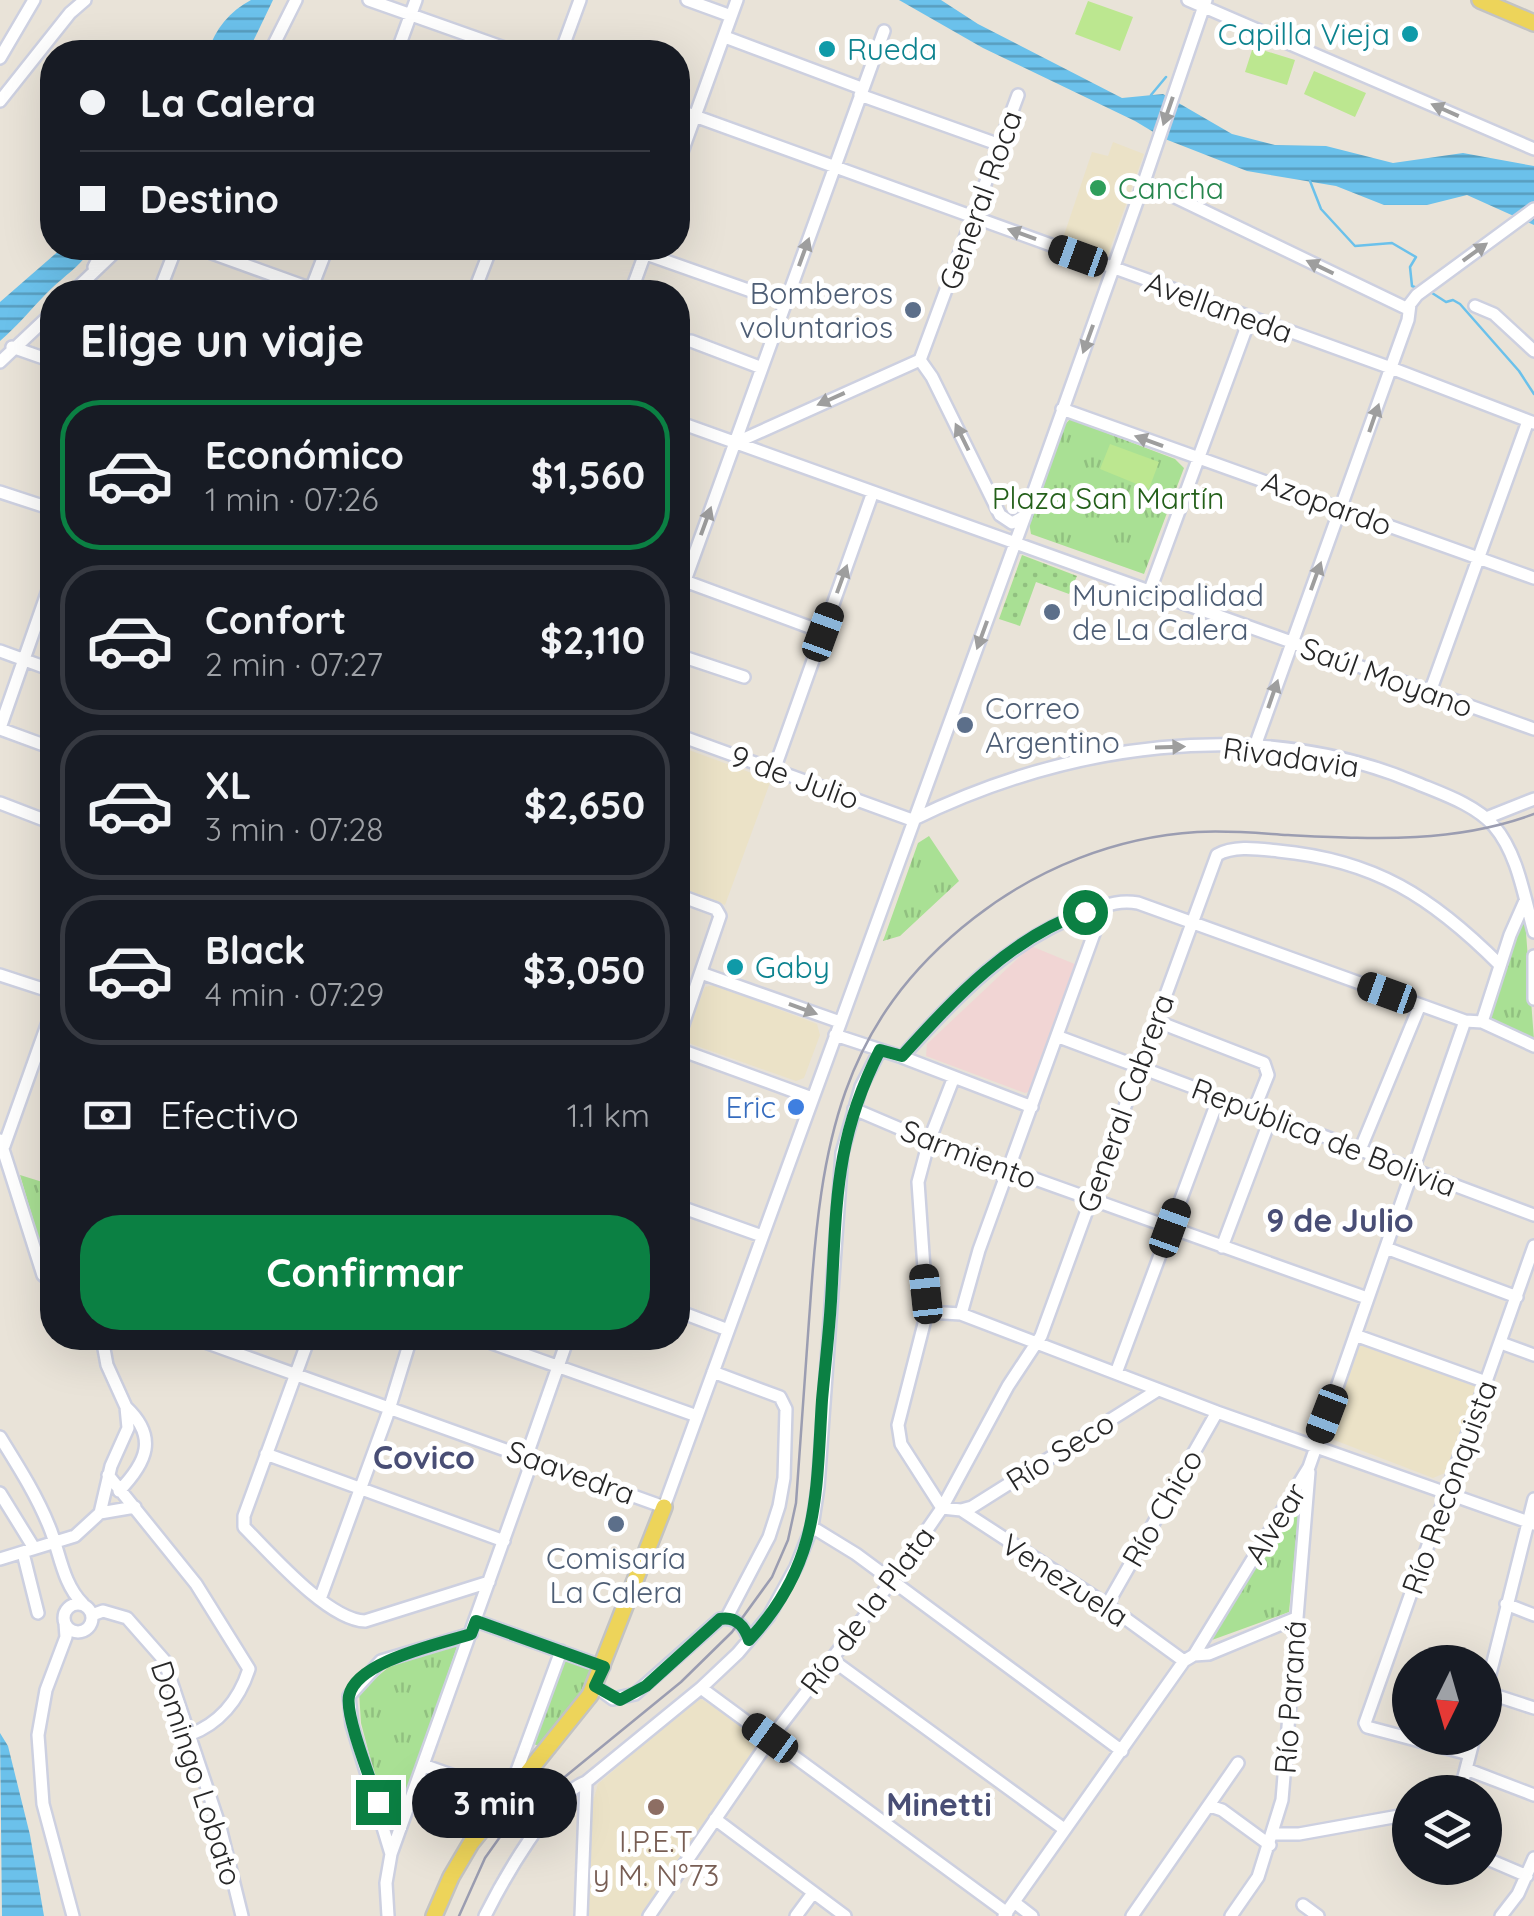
<!DOCTYPE html>
<html lang="es">
<head>
<meta charset="utf-8">
<style>
  :root { --surface:#171b24; --page:#20242c; --text:#f1f3f6; --muted:#9ea1a6; --line:#363941; --accent:#0b8043 }
  body { margin:0; font-family:Quicksand,sans-serif; background:var(--page); color:var(--text); height:100vh; display:flex; flex-direction:column; font-size:38px; white-space:nowrap }
  * { box-sizing:border-box; margin:0 }
  p { font-size:32px; color:var(--muted) }
  .icon { flex:none; width:55px; height:55px; fill:none; stroke:currentColor; stroke-width:2; stroke-linecap:round; stroke-linejoin:round }
  .map { position:relative; flex:1; overflow:hidden }
  .panel { position:absolute; left:40px; top:280px; width:650px; height:1070px; display:flex; flex-direction:column; background:var(--surface); border-radius:40px; box-shadow:0 10px 40px #0002 }
  .panel>* { flex:none }
  .banner { position:absolute; left:40px; top:40px; width:650px; height:220px; border-radius:40px; box-shadow:0 10px 40px #0002; display:grid; align-content:center; height:220px; padding:0 40px; background:var(--surface) }
  .needle { width:65px; rotate:185deg }
  .tools { position:absolute; left:1392px; top:1645px; display:grid; gap:20px }
  .tools a { display:grid; place-items:center; width:110px; height:110px; border-radius:50%; background:var(--surface); box-shadow:0 10px 40px #0002; font-size:50px }
  .end { position:absolute; width:45px; height:45px; margin:-22px; border:12px solid #0b8043; background:#fff; box-shadow:0 0 0 5px #fff }
  .from { border-radius:50% }
  .bubble { position:absolute; height:70px; border-radius:35px; background:var(--surface); box-shadow:0 10px 40px #0002; font-size:32px; font-weight:800; line-height:70px; text-align:center }
  .car { position:absolute; width:30px; height:60px; margin:-30px -15px; border-radius:12px; box-shadow:0 0 8px 2px #0007; background:linear-gradient(#222 24%,#8ab4d8 0 40%,#222 0 76%,#8ab4d8 0 86%,#222 0) }
  .banner b { display:flex; align-items:center; gap:35px; height:95px; font-size:38px }
  .banner b+b { border-top:2px solid var(--line) }
  .banner i { width:25px; height:25px; background:var(--text) }
  ul { padding:0; list-style:none }
  li { display:flex; align-items:center; gap:30px; height:150px; margin:0 20px 15px; padding:0 20px; border:5px solid var(--line); border-radius:40px }
  li div { flex:1 }
  li b { display:block; font-size:38px }
  li em { font-style:normal; font-weight:800 }
  li.active { border-color:var(--accent) }
  li>.icon { width:90px; height:90px; stroke-width:1.5 }
  h2 { padding:0 40px; font-size:45px; line-height:120px }
  .pay { display:flex; align-items:center; gap:25px; height:110px; padding:0 40px; font-size:38px }
  .pay p { margin-inline-start:auto }
  .primary-button { display:flex; gap:20px; margin-top:auto; padding:20px 40px }
  .primary-button a { flex:1; height:115px; border-radius:40px; background:var(--accent); color:#fff; font-size:40px; font-weight:800; line-height:115px; text-align:center }
  .map>svg:first-child { display:block }
</style>
</head>
<body>
<div class="map">
<svg width="1534" height="1916" viewBox="0 0 1534 1916">
  <defs>
    <pattern id="park-tufts" width="24" height="20" patternUnits="userSpaceOnUse" patternTransform="scale(2.5)"><rect width="24" height="20" fill="#a9e094"/><path d="M3 7l-1-3M5 7V3M7 7l1-3M15 17l-1-3M17 17v-4M19 17l1-3" fill="none" stroke="#91c080"/></pattern>
    <pattern id="garden-dots" width="8" height="8" patternUnits="userSpaceOnUse" patternTransform="scale(2.5)"><rect width="8" height="8" fill="#a9e094"/><path d="M2 2h.1M6 6h.1" fill="none" stroke="#91c080" stroke-width="1.8" stroke-linecap="round"/></pattern>
    <pattern id="water-rules" width="6" height="5" patternUnits="userSpaceOnUse" patternTransform="scale(2.5)"><rect width="6" height="5" fill="#6bc1eb"/><path d="M0 2.5h6" fill="none" stroke="#589dbe"/></pattern>
  </defs>
  <rect width="100%" height="100%" fill="#e9e3d8"/>
  <path fill="#ebe2c7" d="M 1113,142 L 1144,154 L 1106,260 L 1062,241 L 1092,152 L 1108,156 Z
    M 678,746 L 771,780 L 725,905 L 678,887 Z
    M 715,985 L 817,1024 L 820,1035 L 804,1078 L 796,1081 L 683,1041 L 705,987 Z
    M 1361,1342 L 1477,1385 L 1445,1473 L 1433,1478 L 1329,1438 L 1327,1434 Z
    M 698,1697 L 760,1736 L 758,1750 L 665,1877 L 642,1916 L 588,1916 L 591,1809 L 598,1784 Z"/>
  <path fill="#f1d5d4" d="M 1031,946 L 1077,965 L 1031,1091 L 1025,1093 L 926,1056 L 927,1044 Z"/>
  <path fill="url(#park-tufts)" d="M 1070,419 L 1175,459 L 1184,468 L 1144,574 L 1031,534 L 1029,522 L 1062,428 Z
    M 929,836 L 959,881 L 900,936 L 883,941 L 918,843 Z
    M 1525,919 L 1534,1040 L 1492,1020 L 1490,1016 L 1505,964 Z
    M 20,1175 L 52,1185 L 52,1222 L 44,1242 L 39,1239 Z
    M 1301,1487 L 1289,1612 L 1212,1640 Z
    M 458,1644 L 396,1822 L 392,1825 L 387,1822 L 361,1723 L 359,1692 L 390,1666 Z
    M 564,1659 L 591,1670 L 579,1695 L 540,1746 L 533,1744 Z"/>
  <path fill="url(#garden-dots)" d="M 1022,555 L 1077,576 L 1069,594 L 1036,582 L 1020,626 L 999,619 Z"/>
  <path fill="#bce790" d="M 1088,1 L 1133,17 L 1120,51 L 1075,34 Z
    M 1253,47 L 1295,60 L 1287,85 L 1245,72 Z
    M 1314,71 L 1366,93 L 1355,117 L 1304,94 Z
    M 1110,444 L 1159,462 L 1149,489 L 1100,469 Z"/>
  <path fill="url(#water-rules)" d="M 251,0 L 273,0 L 248,52 L 208,52 C 215,29 230,11 251,0 Z
    M 899,0 L 941,0 L 978,24 L 1122,98 L 1163,94 L 1232,134 L 1275,145 L 1326,146 L 1393,163 L 1463,153 L 1534,166 L 1534,225 L 1467,195 L 1427,205 L 1384,205 L 1336,186 L 1247,171 L 1165,139 L 1135,121 L 983,48 Z
    M 62,248 L 92,248 C 81,265 67,274 52,288 C 34,305 19,325 0,341 L 0,302 Z
    M 0,1733 L 8,1746 L 30,1835 L 44,1916 L 2,1916 Z"/>
  <g fill="none" stroke-linecap="round" stroke-linejoin="round">
    <path stroke="#6bc1eb" stroke-width="2.5" d="M 1151,95 L 1166,77
      M 1310,181 L 1321,209 L 1355,246 L 1392,243 L 1416,257 L 1410,267 L 1412,286 L 1417,288
      M 1429,291 L 1446,302 L 1453,300 L 1460,304 L 1519,371 L 1534,394"/>
    <defs>
      <path id="minor" d="M 369,0 L 516,52
        M 687,0 L 731,16
        M 1188,0 L 1534,149
        M 725,37 L 861,88
        M 270,52 L 296,0
        M 397,52 L 416,0
        M 561,52 L 580,0
        M 0,58 L 34,0
        M 860,95 L 1000,145
        M 0,101 L 70,13 L 85,0
        M 678,110 L 1391,368 L 1534,423
        M 678,163 L 737,0
        M 1144,182 L 1408,309
        M 198,248 L 320,292
        M 629,248 L 785,303
        M 94,267 L 104,248
        M 73,292 L 119,248
        M 159,292 L 176,248
        M 310,292 L 327,248
        M 474,292 L 491,248
        M 631,292 L 647,248
        M 1475,306 L 1494,314 L 1534,351
        M 691,341 L 762,368
        M 12,347 L 52,361
        M 920,360 L 1018,95
        M 920,360 L 932,377 L 1000,515 L 1012,523 L 1025,516
        M 0,362 L 52,313
        M 1062,409 L 1534,578
        M 678,422 L 1534,729
        M 735,443 L 920,360
        M 0,492 L 52,509
        M 682,580 L 823,632
        M 1150,590 L 1250,318
        M 678,600 L 884,31
        M 0,651 L 52,670
        M 678,655 L 744,677
        M 1430,692 L 1528,421
        M 0,728 L 52,579
        M 0,729 L 52,748
        M 678,735 L 912,820
        M 1255,746 L 1408,320 L 1410,304 L 1417,295 L 1534,209
        M 774,770 L 873,492
        M 0,803 L 52,823
        M 1486,818 L 1534,799
        M 912,820 C 1065,745 1253,715 1414,782 C 1440,793 1475,804 1494,826 C 1518,854 1524,897 1534,932
        M 678,895 L 716,909 L 720,916 L 678,1039
        M 1534,956 L 1534,999
        M 701,973 L 840,1022
        M 0,975 L 52,992
        M 1156,1021 L 1264,1063 L 1268,1075 L 1254,1110
        M 1482,1022 L 1510,935 L 1525,901
        M 835,1035 L 902,1057 L 1032,1107
        M 1059,1037 L 1534,1215
        M 678,1049 L 812,1098
        M 902,1057 C 956,996 1013,936 1092,910 C 1109,904 1121,900 1138,903 L 1465,1021 L 1482,1022 L 1534,1046
        M 954,1077 L 929,1141 L 918,1182 L 927,1312 L 898,1425 L 901,1444 L 942,1508 L 961,1510 L 1107,1605 L 1184,1661
        M 854,1109 L 929,1141 L 1367,1298
        M 0,1140 L 43,1275 L 52,1283
        M 4,1146 L 52,1011
        M 1360,1150 L 1420,1005
        M 678,1206 L 762,1236
        M 1222,1247 L 1271,1117
        M 1386,1248 L 1517,1297
        M 41,1268 L 52,1235
        M 678,1311 L 728,1330
        M 927,1312 L 961,1314 L 1217,1412 L 1534,1524
        M 961,1314 L 979,1250 L 1104,906
        M 1355,1335 L 1486,1382
        M 194,1338 L 664,1507 L 1025,516 L 1144,182 L 1206,0
        M 309,1338 L 244,1516 L 244,1527 C 270,1553 328,1620 365,1621 L 489,1582
        M 478,1338 L 697,1416
        M 1501,1343 L 1534,1355
        M 713,1372 L 780,1397 L 786,1409 L 784,1478 L 779,1506 L 769,1537 L 727,1617
        M 1116,1373 L 1219,1097
        M 0,1437 C 18,1466 36,1494 49,1526 C 60,1552 62,1583 83,1604
        M 266,1454 L 504,1541
        M 527,1455 L 568,1338
        M 108,1475 L 196,1584 L 249,1669 C 239,1700 219,1724 189,1735
        M 119,1491 C 147,1462 158,1437 126,1407
        M 0,1493 L 34,1548
        M 961,1510 L 972,1507 L 1158,1390
        M 100,1513 L 135,1507
        M 812,1527 L 856,1554 L 1122,1751
        M 23,1553 L 38,1613
        M 0,1559 L 75,1536 L 100,1513 L 111,1466 L 128,1428 L 126,1407 L 107,1365 L 102,1338
        M 320,1599 L 387,1416 L 411,1338
        M64 1618a14 14 0 1 1 28 0a14 14 0 1 1-28 0Z
        M 1506,1604 L 1534,1615
        M 1107,1605 L 1217,1412
        M 92,1615 L 103,1611 L 127,1618 L 164,1660 L 220,1827 L 242,1916
        M 476,1621 L 604,1667
        M 65,1623 L 66,1637 L 46,1690 L 38,1735 L 43,1804 L 73,1916
        M 1194,1655 L 1209,1654 L 1296,1618
        M 831,1659 L 1064,1829
        M 595,1686 L 613,1699 L 635,1694 L 720,1619 C 736,1616 745,1627 749,1640
        M 701,1688 L 1007,1913
        M 1485,1692 L 1534,1708
        M 1485,1694 L 1534,1499
        M 1469,1754 L 1367,1727 L 1365,1723 L 1534,1246
        M 423,1765 L 474,1783 L 503,1802
        M 1466,1769 L 1534,1795
        M 511,1787 L 561,1651
        M 1460,1792 L 1474,1738
        M 1210,1806 L 1222,1810 L 1270,1845
        M 715,1819 L 845,1916
        M 1274,1834 L 1299,1834 L 1410,1814
        M 391,1854 L 352,1725 L 349,1696 L 381,1661 L 471,1634
        M 1485,1858 L 1527,1876
        M 1014,1902 L 1032,1916
        M 1303,1905 L 1318,1916
        M 388,1916 L 386,1883 L 391,1854 L 533,1458
        M 485,1916 C 502,1882 551,1794 586,1782
        M 581,1916 L 586,1782 L 701,1688 L 738,1653 L 769,1616 L 796,1567 L 812,1527 L 818,1487 L 842,1153 L 861,1087 L 880,1050
        M 649,1916 L 771,1738 L 891,1582 L 942,1508 L 1008,1386 L 1041,1336 L 1217,855 C 1234,845 1259,849 1278,851 C 1375,860 1432,897 1500,965
        M 796,1916 L 813,1893
        M 1004,1916 L 1184,1661 L 1194,1655 L 1309,1467 L 1465,1021
        M 1132,1916 L 1238,1763
        M 1231,1916 L 1258,1877 L 1282,1800 L 1309,1472
        M 1501,1916 L 1518,1894 L 1534,1858"/>
      <path id="major" d="M 1480,0 L 1534,23
        M 434,1916 L 451,1877 L 471,1843 L 590,1695 L 664,1507"/>
    </defs>
    <use href="#minor" stroke="#cdd0e0" stroke-width="16"/>
    <use href="#major" stroke="#c3c3c3" stroke-width="20"/>
    <use href="#minor" stroke="#fff" stroke-width="11"/>
    <use href="#major" stroke="#edd45a" stroke-width="15"/>
    <path stroke="#9b9db1" stroke-width="2.5" d="M 459,1916 L 485,1858 L 512,1820 L 681,1682 L 732,1632 L 772,1577 L 788,1540 L 796,1503 C 801,1437 805,1372 810,1307 C 821,1146 839,1023 974,918 C 1038,868 1116,837 1197,832 C 1227,830 1257,833 1288,835 C 1372,839 1453,844 1534,814"/>
  </g>
  <defs><path id="oneway-solid" d="M-6-.8H1V-3.2L6.5 0L1 3.2V.8H-6Z" transform="scale(2.5)"/></defs>
  <g fill="#9e9e9e">
    <use href="#oneway-solid" transform="translate(1445 110) rotate(-156)"/>
    <use href="#oneway-solid" transform="translate(1168 111) rotate(109)"/>
    <use href="#oneway-solid" transform="translate(1022 234) rotate(-160)"/>
    <use href="#oneway-solid" transform="translate(804 252) rotate(-70)"/>
    <use href="#oneway-solid" transform="translate(1475 252) rotate(-36)"/>
    <use href="#oneway-solid" transform="translate(1320 267) rotate(-154)"/>
    <use href="#oneway-solid" transform="translate(1088 339) rotate(110)"/>
    <use href="#oneway-solid" transform="translate(831 399) rotate(156)"/>
    <use href="#oneway-solid" transform="translate(1374 418) rotate(-71)"/>
    <use href="#oneway-solid" transform="translate(962 437) rotate(-116)"/>
    <use href="#oneway-solid" transform="translate(1149 441) rotate(-160)"/>
    <use href="#oneway-solid" transform="translate(706 521) rotate(-70)"/>
    <use href="#oneway-solid" transform="translate(1316 576) rotate(-70)"/>
    <use href="#oneway-solid" transform="translate(842 579) rotate(-70)"/>
    <use href="#oneway-solid" transform="translate(982 635) rotate(110)"/>
    <use href="#oneway-solid" transform="translate(1273 694) rotate(-71)"/>
    <use href="#oneway-solid" transform="translate(1170 747) rotate(-2)"/>
    <use href="#oneway-solid" transform="translate(803 1009) rotate(20)"/>
  </g>
  <g fill="none" stroke-linecap="round" stroke-linejoin="round">
    <path stroke="#0b8043" stroke-width="12" d="M 378,1802 C 371,1780 345,1716 349,1696 C 356,1661 440,1644 471,1634 L 476,1621 L 604,1667 L 595,1686 L 620,1700 L 646,1686 L 720,1619 C 736,1616 745,1627 749,1640 C 820,1564 816,1495 822,1400 C 825,1367 829,1334 831,1301 C 837,1203 834,1140 880,1050 L 902,1056 C 954,999 1009,938 1085,912"/>
  </g>
  <g fill="#0f9aa8" stroke="#fff" stroke-width="4">
    <circle cx="1410" cy="34" r="10"/>
    <circle cx="827" cy="49" r="10"/>
    <circle cx="735" cy="967" r="10"/>
  </g>
  <circle fill="#2e9e5b" stroke="#fff" stroke-width="4" cx="1098" cy="188" r="10"/>
  <g fill="#5c6f8a" stroke="#fff" stroke-width="4">
    <circle cx="913" cy="310" r="10"/>
    <circle cx="1052" cy="612" r="10"/>
    <circle cx="965" cy="725" r="10"/>
    <circle cx="616" cy="1524" r="10"/>
  </g>
  <circle fill="#3f7fe0" stroke="#fff" stroke-width="4" cx="796" cy="1107" r="10"/>
  <circle fill="#8d6e63" stroke="#fff" stroke-width="4" cx="656" cy="1807" r="10"/>
  <g text-anchor="middle" dominant-baseline="central" stroke-width="10" stroke-linejoin="round" paint-order="stroke">
    <g font-size="30" fill="#0d838f" stroke="#fff" text-anchor="start">
      <text x="1390" y="34" text-anchor="end">Capilla Vieja</text>
      <text x="847" y="49">Rueda</text>
      <text x="755" y="967">Gaby</text>
    </g>
    <g font-size="30" fill="#27864d" stroke="#fff" text-anchor="start">
      <text x="1118" y="188">Cancha</text>
    </g>
    <g font-size="30" fill="#272727" stroke="#fff">
      <text transform="translate(980 200) rotate(-70)">General Roca</text>
      <text transform="translate(1219 307) rotate(20)">Avellaneda</text>
      <text transform="translate(1327 503) rotate(20)">Azopardo</text>
      <text transform="translate(1387 677) rotate(20)">Saúl Moyano</text>
      <text transform="translate(1291 757) rotate(8)">Rivadavia</text>
      <text transform="translate(795 777) rotate(20)">9 de Julio</text>
      <text transform="translate(1125 1103) rotate(-70)">General Cabrera</text>
      <text transform="translate(1324 1137) rotate(21)">República de Bolivia</text>
      <text transform="translate(969 1154) rotate(21)">Sarmiento</text>
      <text transform="translate(1060 1451) rotate(-32)">Río Seco</text>
      <text transform="translate(571 1472) rotate(20)">Saavedra</text>
      <text transform="translate(1449 1487) rotate(-70)">Río Reconquista</text>
      <text transform="translate(1162 1508) rotate(-60)">Río Chico</text>
      <text transform="translate(1275 1523) rotate(-58)">Alvear</text>
      <text transform="translate(1065 1580) rotate(33)">Venezuela</text>
      <text transform="translate(867 1610) rotate(-53)">Río de la Plata</text>
      <text transform="translate(1290 1697) rotate(-86)">Río Paraná</text>
      <text transform="translate(197 1773) rotate(72)">Domingo Lobato</text>
    </g>
    <g font-size="30" fill="#4e5e75" stroke="#fff" text-anchor="start">
      <text x="893" y="293" text-anchor="end">Bomberos<tspan x="893" dy="34">voluntarios</tspan></text>
      <text x="1072" y="595">Municipalidad<tspan x="1072" dy="34">de La Calera</tspan></text>
      <text x="985" y="708">Correo<tspan x="985" dy="34">Argentino</tspan></text>
      <text x="616" y="1558" text-anchor="middle">Comisaría<tspan x="616" dy="34">La Calera</tspan></text>
    </g>
    <g font-size="30" fill="#24601a" stroke="#fff">
      <text x="1108" y="498">Plaza San Martín</text>
    </g>
    <g font-size="30" fill="#366cbe" stroke="#fff" text-anchor="end">
      <text x="776" y="1107">Eric</text>
    </g>
    <g font-size="30" fill="#785e54" stroke="#fff">
      <text x="656" y="1841">I.P.E.T<tspan x="656" dy="34">y M. N°73</tspan></text>
    </g>
    <g font-size="32" font-weight="bold" fill="#494e75" stroke="#fff">
      <text x="1340" y="1220">9 de Julio</text>
      <text x="424" y="1457">Covico</text>
      <text x="939" y="1804">Minetti</text>
    </g>
  </g>
</svg>
<div class="tools">
<a><svg class="needle" viewBox="-14 -14 28 28"><path d="M0-13l5 13h-10z" fill="#e53935"/><path d="M0 13l5-13h-10z" fill="#9ea1a6"/></svg></a>
<a><svg class="icon" aria-label="layers" viewBox="0 0 24 24"><path d="M12 4l9 5-9 5-9-5zM3 14l9 5 9-5"/></svg></a>
</div>
<i class="end from" style="left:1085px;top:912px"></i>
<i class="end" style="left:378px;top:1802px"></i>
<div class="bubble" style="left:412px;top:1768px;width:165px">3 min</div>
<i class="car" style="left:1078px;top:256px;rotate:290deg"></i>
<i class="car" style="left:823px;top:632px;rotate:20deg"></i>
<i class="car" style="left:1387px;top:993px;rotate:290deg"></i>
<i class="car" style="left:1170px;top:1228px;rotate:20deg"></i>
<i class="car" style="left:926px;top:1294px;rotate:354deg"></i>
<i class="car" style="left:1327px;top:1414px;rotate:201deg"></i>
<i class="car" style="left:770px;top:1738px;rotate:306deg"></i>
<div class="banner">
<b><i class="from"></i>La Calera</b>
<b><i></i>Destino</b>
</div>
<section class="panel">
<h2>Elige un viaje</h2>
<ul>
<li class="active"><svg class="icon" aria-label="car" viewBox="0 0 24 24"><path d="M5 17H2v-5l4-1 3-4h7l3 4 3 1v5h-3M9 17h6M6 11h13"/><circle cx="7" cy="17" r="2"/><circle cx="17" cy="17" r="2"/></svg><div><b>Económico</b><p>1 min · 07:26</p></div><em>$1,560</em></li>
<li><svg class="icon" aria-label="car" viewBox="0 0 24 24"><path d="M5 17H2v-5l4-1 3-4h7l3 4 3 1v5h-3M9 17h6M6 11h13"/><circle cx="7" cy="17" r="2"/><circle cx="17" cy="17" r="2"/></svg><div><b>Confort</b><p>2 min · 07:27</p></div><em>$2,110</em></li>
<li><svg class="icon" aria-label="car" viewBox="0 0 24 24"><path d="M5 17H2v-5l4-1 3-4h7l3 4 3 1v5h-3M9 17h6M6 11h13"/><circle cx="7" cy="17" r="2"/><circle cx="17" cy="17" r="2"/></svg><div><b>XL</b><p>3 min · 07:28</p></div><em>$2,650</em></li>
<li><svg class="icon" aria-label="car" viewBox="0 0 24 24"><path d="M5 17H2v-5l4-1 3-4h7l3 4 3 1v5h-3M9 17h6M6 11h13"/><circle cx="7" cy="17" r="2"/><circle cx="17" cy="17" r="2"/></svg><div><b>Black</b><p>4 min · 07:29</p></div><em>$3,050</em></li>
</ul>
<div class="pay"><svg class="icon" aria-label="cash" viewBox="0 0 24 24"><path d="M3 7h18v10H3z"/><circle cx="12" cy="12" r="2"/></svg>Efectivo<p>1.1 km</p></div>
<div class="primary-button"><a>Confirmar</a></div>
</section>
</div>
</body>
</html>
